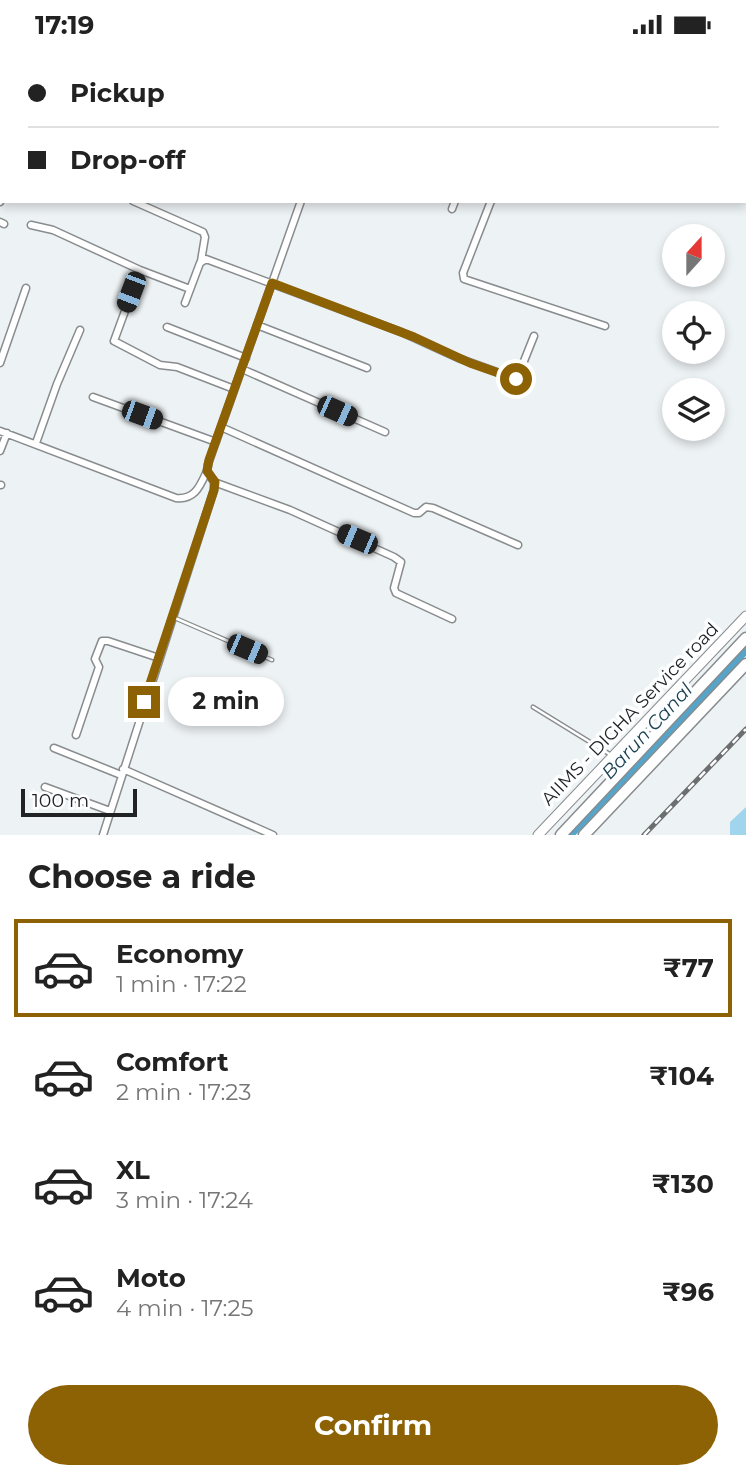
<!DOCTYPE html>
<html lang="en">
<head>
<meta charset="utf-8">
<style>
  :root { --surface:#fff; --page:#f2f2f2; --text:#222; --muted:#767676; --line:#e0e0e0; --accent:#8c6205 }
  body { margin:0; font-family:Montserrat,sans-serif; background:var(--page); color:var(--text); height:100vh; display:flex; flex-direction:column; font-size:26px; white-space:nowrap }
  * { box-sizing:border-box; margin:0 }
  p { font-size:23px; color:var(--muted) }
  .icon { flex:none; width:38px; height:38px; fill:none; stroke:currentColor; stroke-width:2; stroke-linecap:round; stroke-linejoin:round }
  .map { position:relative; height:786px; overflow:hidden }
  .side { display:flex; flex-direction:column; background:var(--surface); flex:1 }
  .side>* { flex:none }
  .banner { position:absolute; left:0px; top:0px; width:747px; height:154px; box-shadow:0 4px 10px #0003; display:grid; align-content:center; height:154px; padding:0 28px; background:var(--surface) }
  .needle { width:46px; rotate:21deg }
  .buttons { position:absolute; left:662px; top:175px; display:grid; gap:14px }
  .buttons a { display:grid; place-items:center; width:63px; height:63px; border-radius:50%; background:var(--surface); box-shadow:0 4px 10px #0003; font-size:35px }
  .scale { position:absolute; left:21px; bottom:18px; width:116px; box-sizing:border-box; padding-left:7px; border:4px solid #212223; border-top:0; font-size:19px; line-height:24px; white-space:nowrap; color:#212223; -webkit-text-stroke:5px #fdfeff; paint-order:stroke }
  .end { position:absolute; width:32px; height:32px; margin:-16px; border:9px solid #8c6205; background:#fff; box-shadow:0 0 0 4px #fff }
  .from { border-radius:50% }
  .bubble { position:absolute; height:49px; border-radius:24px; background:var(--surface); box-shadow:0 4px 10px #0003; font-size:23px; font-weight:700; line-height:49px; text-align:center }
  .car { position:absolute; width:21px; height:42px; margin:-21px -10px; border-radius:9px; box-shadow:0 0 5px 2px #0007; background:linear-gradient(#222 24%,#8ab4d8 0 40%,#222 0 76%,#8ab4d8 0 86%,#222 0) }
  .banner b { display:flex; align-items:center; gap:24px; height:66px; font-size:26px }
  .banner b+b { border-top:2px solid var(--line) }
  .banner i { width:18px; height:18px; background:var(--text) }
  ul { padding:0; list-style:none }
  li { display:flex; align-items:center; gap:21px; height:98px; margin:0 14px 10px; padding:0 14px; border:4px solid transparent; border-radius:0px }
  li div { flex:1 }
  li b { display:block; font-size:26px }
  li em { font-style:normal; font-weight:700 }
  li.current { border-color:var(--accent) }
  li>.icon { width:63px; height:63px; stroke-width:1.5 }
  h2 { padding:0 28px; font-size:32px; line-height:84px }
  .cta { display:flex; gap:14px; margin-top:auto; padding:14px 28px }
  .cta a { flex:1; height:80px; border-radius:42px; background:var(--accent); color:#fff; font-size:28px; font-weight:700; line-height:80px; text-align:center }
  .status { display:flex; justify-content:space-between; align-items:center; height:49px; padding:0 35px; background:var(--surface); direction:ltr }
  .status svg { height:19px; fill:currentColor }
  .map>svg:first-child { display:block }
</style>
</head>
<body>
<div class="status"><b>17:19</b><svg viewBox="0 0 49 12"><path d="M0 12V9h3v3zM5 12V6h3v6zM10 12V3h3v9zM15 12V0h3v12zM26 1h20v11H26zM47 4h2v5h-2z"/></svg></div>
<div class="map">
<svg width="746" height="786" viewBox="0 0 746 786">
  <rect width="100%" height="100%" fill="#edf2f4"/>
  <path fill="#a1d5ed" d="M 746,758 L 746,786 L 730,786 L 730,773 Z"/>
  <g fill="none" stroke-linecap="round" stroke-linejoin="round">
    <path stroke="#54a5c9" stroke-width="8" d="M 570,786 L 746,601"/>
    <defs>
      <path id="lane" d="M 443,2 L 443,0
        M 487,2 L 487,0
        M 175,569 L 272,611
        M 533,658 L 611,706"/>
      <path id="street" d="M 148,0 L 152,2
        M 570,0 L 574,2
        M 117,2 L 118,0
        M 169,2 L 170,0
        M 351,2 L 351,0
        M 556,2 L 557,0
        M 746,34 L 746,33
        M 133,152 L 203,183 L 205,188 L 201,212
        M 491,152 L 463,224 L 464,230 L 605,277
        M 0,153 L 2,148
        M 452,160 L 455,152
        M 0,173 L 4,175
        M 31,176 L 53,181 L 140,221 L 190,240
        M 140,221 L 114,292 L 160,316 L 177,318 L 234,340
        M 185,254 L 200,214 L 206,210 L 401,283 L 458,309 L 513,329 L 518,327 L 534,287
        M 257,276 L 367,319
        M 167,278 L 246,309
        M 0,314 L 26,239
        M 242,320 L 385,383
        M 93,348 L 216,393
        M 221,378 L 414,464 L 419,464 L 426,458 L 433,459 L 518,496
        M 0,382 L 176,449 C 195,451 200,437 207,422
        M 36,394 L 57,335 L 80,281
        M 0,402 L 7,384
        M 214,433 L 290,461 L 394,508 L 401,513 L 394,539 L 396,544 L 452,570
        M 0,436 L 1,436
        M 76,686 L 99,618 L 95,610 L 102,592 L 108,592 L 159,609
        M 54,699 L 121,726
        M 123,720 L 273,786
        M 45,738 L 110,762
        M 103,786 L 214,441 L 214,433 L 207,422 L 208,415 L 301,152"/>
      <path id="secondary" d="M 538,786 L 746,567"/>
      <path id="highway" d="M 561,786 L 746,589
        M 584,786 L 746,615"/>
    </defs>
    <use href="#lane" stroke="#888c8e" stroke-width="5"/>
    <use href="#street" stroke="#888c8e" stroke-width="9"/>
    <use href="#secondary" stroke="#888c8e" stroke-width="11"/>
    <use href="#highway" stroke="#888c8e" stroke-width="13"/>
    <use href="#lane" stroke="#fff" stroke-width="2.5"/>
    <use href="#street" stroke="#fff" stroke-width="6"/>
    <use href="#secondary" stroke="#fff" stroke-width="9"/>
    <use href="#highway" stroke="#fff" stroke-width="10"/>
    <defs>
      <path id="rail" d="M 644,786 L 746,680"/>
    </defs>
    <use href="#rail" stroke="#6c6e6f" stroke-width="5"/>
    <use href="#rail" stroke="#fdfeff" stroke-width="2.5" stroke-dasharray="8" stroke-linecap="butt"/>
  </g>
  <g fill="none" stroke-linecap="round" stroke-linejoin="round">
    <path stroke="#8c6205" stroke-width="9" d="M 144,653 L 214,441 L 215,433 L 207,422 L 209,411 L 272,234 L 414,288 L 470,314 L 516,330"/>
  </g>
  <g text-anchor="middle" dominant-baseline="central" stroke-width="7" stroke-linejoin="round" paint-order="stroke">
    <g font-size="18" fill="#212223" stroke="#fdfeff">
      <text transform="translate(630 665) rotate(-46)">AIIMS - DIGHA Service road</text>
    </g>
    <g font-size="19" font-style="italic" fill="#1c4151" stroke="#fdfeff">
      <text transform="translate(647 682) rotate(-47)">Barun Canal</text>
    </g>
  </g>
</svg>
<div class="buttons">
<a><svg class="needle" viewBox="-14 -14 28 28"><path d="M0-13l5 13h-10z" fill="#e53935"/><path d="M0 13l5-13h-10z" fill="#767676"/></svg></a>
<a><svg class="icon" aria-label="locate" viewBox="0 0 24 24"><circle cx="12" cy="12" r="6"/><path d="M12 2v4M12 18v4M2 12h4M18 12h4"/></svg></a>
<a><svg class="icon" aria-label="layers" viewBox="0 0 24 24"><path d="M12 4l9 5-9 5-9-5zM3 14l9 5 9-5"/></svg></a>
</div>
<div class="scale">100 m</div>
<i class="end from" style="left:516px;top:330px"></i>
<i class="end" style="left:144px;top:653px"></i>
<div class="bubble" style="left:168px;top:628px;width:116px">2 min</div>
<i class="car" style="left:131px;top:243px;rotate:201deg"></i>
<i class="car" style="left:337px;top:362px;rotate:114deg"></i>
<i class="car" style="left:142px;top:366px;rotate:110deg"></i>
<i class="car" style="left:357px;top:490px;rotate:293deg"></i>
<i class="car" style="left:247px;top:600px;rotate:113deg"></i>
<div class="banner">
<b><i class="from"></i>Pickup</b>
<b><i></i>Drop-off</b>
</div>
</div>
<section class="side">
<h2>Choose a ride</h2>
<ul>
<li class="current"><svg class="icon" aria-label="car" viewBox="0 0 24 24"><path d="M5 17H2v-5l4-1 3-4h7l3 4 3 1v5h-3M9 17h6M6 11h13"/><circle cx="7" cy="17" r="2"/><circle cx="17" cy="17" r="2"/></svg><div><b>Economy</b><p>1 min · 17:22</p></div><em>₹77</em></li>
<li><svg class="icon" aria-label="car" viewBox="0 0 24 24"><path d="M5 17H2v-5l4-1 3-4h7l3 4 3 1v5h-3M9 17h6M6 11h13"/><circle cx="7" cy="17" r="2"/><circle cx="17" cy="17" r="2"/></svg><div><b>Comfort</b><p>2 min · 17:23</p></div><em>₹104</em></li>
<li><svg class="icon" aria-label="car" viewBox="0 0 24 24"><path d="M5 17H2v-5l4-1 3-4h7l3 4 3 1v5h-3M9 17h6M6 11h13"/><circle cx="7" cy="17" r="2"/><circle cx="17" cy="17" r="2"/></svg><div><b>XL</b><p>3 min · 17:24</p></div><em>₹130</em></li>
<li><svg class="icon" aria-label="car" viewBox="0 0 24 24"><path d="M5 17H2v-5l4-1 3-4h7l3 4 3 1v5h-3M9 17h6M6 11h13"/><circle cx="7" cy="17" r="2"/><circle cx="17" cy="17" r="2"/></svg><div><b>Moto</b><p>4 min · 17:25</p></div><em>₹96</em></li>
</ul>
<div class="cta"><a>Confirm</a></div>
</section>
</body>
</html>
